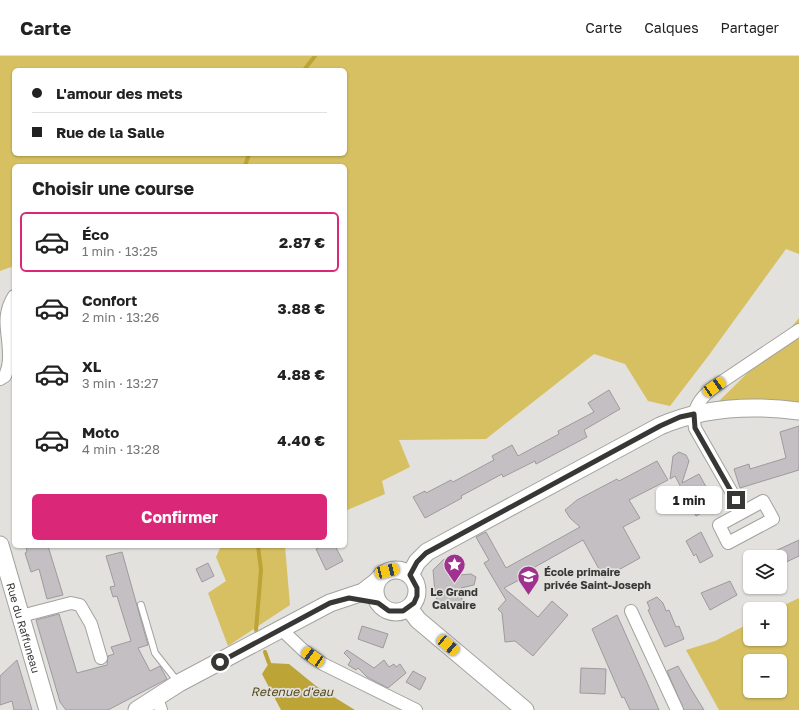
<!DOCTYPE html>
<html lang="fr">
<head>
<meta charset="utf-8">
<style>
  :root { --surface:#fff; --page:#f2f2f2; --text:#222; --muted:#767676; --line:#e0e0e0; --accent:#db2777 }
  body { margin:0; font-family:"Golos Text",sans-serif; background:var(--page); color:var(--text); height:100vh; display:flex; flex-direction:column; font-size:15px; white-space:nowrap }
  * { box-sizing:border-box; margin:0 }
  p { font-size:13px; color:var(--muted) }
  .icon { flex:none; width:22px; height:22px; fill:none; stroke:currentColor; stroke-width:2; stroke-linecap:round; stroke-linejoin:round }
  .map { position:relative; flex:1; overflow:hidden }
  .panel { position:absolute; left:12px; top:108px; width:335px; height:384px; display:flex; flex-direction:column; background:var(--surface); border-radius:6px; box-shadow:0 1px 3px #0004 }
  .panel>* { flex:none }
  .guide { position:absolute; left:12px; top:12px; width:335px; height:88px; border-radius:6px; box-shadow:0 1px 3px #0004; display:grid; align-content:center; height:88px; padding:0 20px; background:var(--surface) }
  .buttons { position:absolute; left:743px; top:494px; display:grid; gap:8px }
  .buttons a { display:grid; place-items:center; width:44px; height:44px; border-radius:6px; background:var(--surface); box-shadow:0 1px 3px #0004; font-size:20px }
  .end { position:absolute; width:18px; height:18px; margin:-9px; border:5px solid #373736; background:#fff; box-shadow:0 0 0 2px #fff }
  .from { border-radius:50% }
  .bubble { position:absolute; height:28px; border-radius:6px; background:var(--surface); box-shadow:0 1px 3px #0004; font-size:13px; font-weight:700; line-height:28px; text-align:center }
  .car { position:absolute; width:12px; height:24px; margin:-12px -6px; border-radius:5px; box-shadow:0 0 3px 1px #0007; background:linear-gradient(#f5c518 24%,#345 0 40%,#f5c518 0 76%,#345 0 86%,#f5c518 0) }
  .guide b { display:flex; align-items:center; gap:14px; height:38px; font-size:15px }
  .guide b+b { border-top:1px solid var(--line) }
  .guide i { width:10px; height:10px; background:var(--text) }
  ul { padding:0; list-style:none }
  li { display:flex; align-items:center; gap:12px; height:60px; margin:0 8px 6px; padding:0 12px; border:2px solid transparent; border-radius:6px }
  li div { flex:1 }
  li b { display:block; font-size:15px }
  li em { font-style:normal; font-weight:700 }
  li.on { border-color:var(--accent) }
  li>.icon { width:36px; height:36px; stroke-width:1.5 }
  h2 { padding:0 20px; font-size:18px; line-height:48px }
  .cta { display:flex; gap:8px; margin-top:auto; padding:8px 20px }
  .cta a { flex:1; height:46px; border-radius:6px; background:var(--accent); color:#fff; font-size:16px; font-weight:700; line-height:46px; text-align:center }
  header { display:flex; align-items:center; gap:24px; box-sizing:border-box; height:56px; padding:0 20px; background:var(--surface); border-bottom:1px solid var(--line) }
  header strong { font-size:19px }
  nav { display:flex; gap:22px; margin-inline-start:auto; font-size:14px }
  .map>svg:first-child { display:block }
</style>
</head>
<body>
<header>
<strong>Carte</strong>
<nav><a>Carte</a><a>Calques</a><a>Partager</a></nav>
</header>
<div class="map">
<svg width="799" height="654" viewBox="0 0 799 654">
  <rect width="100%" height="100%" fill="#e2e1dd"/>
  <path fill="#d6c062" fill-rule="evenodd" d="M 0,0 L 799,0 L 799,198 L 786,193 L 709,299 L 670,350 L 648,345 L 625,308 L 594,298 L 486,383 L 399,384 L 410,411 L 382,425 L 385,438 L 345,455 L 345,110 L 14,110 L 14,210 L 0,215 ZM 14,14 L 345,14 L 345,98 L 14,98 Z
    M 799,262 L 799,350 L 718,346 L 778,287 Z
    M 221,490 L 285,490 L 290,549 L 228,590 L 208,537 L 226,525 L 216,501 Z
    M 799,542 L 799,654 L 719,654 L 686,594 L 715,585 L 750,567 L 750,583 L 780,583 L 780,553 L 776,553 ZM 750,605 L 780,605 L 780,635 L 750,635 Z"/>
  <path fill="#bca437" d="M 269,607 L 289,608 L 316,630 L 355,654 L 281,654 L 262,618 Z"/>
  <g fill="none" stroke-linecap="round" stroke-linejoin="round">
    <path stroke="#bca437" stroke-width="4" d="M 304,14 L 315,0
      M 245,110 L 249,98
      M 256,574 L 261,514 L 258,490
      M 265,596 L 269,607"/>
  </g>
  <path fill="#c3bfc2" stroke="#9e9a9d" d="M 609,334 L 620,353 L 584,374 L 587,381 L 536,408 L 535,405 L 503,421 L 502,418 L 461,440 L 462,442 L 425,462 L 413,441 L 425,435 L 426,437 L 451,424 L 453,426 L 494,404 L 492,400 L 512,389 L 518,400 L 559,378 L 558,375 L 594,356 L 588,347 Z
    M 799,370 L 799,414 L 740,432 L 734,413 L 749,408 L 750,413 L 786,402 L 780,376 Z
    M 679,396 L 686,399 L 689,405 L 682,427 L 699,418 L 716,449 L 696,460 L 675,420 L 670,423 L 673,400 Z
    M 657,405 L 668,424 L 629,444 L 640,462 L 623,471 L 640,502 L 604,522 L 583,484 L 519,520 L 521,523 L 504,532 L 538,561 L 552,545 L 568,559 L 533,600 L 515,585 L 505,586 L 502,557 L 498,553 L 506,544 L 484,507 L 489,504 L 476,481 L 486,476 L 506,512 L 580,471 L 570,462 L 565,454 L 577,444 L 617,423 L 619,425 Z
    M 701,476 L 713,500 L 700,507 L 696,498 L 694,500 L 686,485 Z
    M 799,484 L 799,500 L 780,509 L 780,501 L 762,501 Z
    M 26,490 L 48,490 L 63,539 L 47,543 L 39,513 L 31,516 L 25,497 L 27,496 Z
    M 322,490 L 335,490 L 343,505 L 326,514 L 316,493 Z
    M 122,496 L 148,589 L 138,592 L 150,615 L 160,610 L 167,623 L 108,654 L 66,654 L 60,646 L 36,564 L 59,558 L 77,617 L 107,609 L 108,600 L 114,598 L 111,591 L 131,585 L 117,540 L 113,541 L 110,531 L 115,530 L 106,500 Z
    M 448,502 L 453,503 L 456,507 L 459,519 L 471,518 L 476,521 L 474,529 L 461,532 L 462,544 L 456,551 L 449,550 L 437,544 L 435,536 L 433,514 L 443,504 Z
    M 208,507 L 214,520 L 202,526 L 196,513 Z
    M 730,525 L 737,539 L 710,554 L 701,537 Z
    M 657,541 L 663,547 L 666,555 L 669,554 L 676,571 L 679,570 L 684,583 L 665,591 L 648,554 L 650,553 L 647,546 Z
    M 617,559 L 646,624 L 659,654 L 630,654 L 624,641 L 622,642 L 592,573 Z
    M 362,570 L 388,578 L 383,592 L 358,583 Z
    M 347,594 L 374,612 L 384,604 L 389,611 L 394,608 L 396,611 L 400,608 L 406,617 L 388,632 L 367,621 L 358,612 L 356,614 L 348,609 L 351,604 L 344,597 Z
    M 17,604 L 32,654 L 14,654 L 12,645 L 0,649 L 0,620 Z
    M 678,610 L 691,633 L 704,654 L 684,654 L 667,615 Z
    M 581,612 L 606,613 L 605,638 L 580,637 Z
    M 413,615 L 426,622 L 420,634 L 406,626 Z"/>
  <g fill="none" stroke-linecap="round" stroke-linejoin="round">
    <defs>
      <path id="lane" d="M 141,549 L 155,597 L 178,626"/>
      <path id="street" d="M 0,323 L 5,320 C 7,315 9,308 9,302 C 10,278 0,262 14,240
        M 743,456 L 763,445 L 773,463 L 728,487 L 719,469 L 743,456 L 695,372 C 691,353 700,342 714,331 L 799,274
        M 631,555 L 677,654
        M 21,560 L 71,547 L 80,549 L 91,568 L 101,602
        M 281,573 L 303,594 L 323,608 L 416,654
        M 157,642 L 161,654"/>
      <g id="secondary">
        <path id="s1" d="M 0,489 L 48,654"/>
        <circle cx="396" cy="535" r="21"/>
        <path d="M 410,519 L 417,506 L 427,496 L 660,370 C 703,351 753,349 799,355"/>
        <path d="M 409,552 L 418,564 L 525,654"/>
        <path d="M 137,654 L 179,627 L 330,547 L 363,536 L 376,526"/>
      </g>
    </defs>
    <use href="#lane" stroke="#a2a29e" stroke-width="8"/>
    <use href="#street" stroke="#a2a29e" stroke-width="14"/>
    <use href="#secondary" stroke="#a2a29e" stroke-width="19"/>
    <use href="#lane" stroke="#fff" stroke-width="6"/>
    <use href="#street" stroke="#fff" stroke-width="12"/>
    <use href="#secondary" stroke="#fff" stroke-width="17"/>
  </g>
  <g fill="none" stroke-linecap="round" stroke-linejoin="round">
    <path stroke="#373736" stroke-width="5" d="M 220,606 L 330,547 L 349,542 L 378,547 L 389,555 L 403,555 L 414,547 L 417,540 L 417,532 L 410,519 L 417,506 L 426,497 L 660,370 L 680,361 L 694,358 L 695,372 L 736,444"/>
  </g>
  <defs>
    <symbol id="sight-pin" viewBox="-11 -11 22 30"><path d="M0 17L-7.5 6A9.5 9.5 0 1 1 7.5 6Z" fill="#a1318f" stroke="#e2e1dd"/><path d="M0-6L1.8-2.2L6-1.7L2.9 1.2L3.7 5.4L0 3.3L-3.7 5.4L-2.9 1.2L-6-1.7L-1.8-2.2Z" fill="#fff"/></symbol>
    <symbol id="school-pin" viewBox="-11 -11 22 30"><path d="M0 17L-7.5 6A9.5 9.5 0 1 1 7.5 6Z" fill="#a1318f" stroke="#e2e1dd"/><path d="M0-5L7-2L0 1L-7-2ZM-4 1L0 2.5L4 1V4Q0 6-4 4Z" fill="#fff"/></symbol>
  </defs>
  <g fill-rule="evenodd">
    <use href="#sight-pin" x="442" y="496" width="25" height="34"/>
    <use href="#school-pin" x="516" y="508" width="25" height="34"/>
  </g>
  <g text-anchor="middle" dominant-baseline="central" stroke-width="3.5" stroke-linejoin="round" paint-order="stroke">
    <g font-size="11" font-weight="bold" fill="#373736" stroke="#e2e1dd" text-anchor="start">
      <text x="544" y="515">École primaire<tspan x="544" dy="13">privée Saint-Joseph</tspan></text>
      <text x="454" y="535" text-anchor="middle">Le Grand<tspan x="454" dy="13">Calvaire</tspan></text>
    </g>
    <g font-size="11" fill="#373736" stroke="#e2e1dd">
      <text stroke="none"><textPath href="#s1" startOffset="86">Rue du Raffuneau</textPath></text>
    </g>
    <g font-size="12" font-style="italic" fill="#544a1f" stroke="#e2e1dd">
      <text x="292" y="635">Retenue d'eau</text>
    </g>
  </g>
</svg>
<div class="buttons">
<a><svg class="icon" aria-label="layers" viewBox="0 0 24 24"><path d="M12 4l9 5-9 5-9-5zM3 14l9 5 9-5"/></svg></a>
<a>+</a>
<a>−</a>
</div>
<i class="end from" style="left:220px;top:606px"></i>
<i class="end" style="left:736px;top:444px"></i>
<div class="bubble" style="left:656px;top:430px;width:66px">1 min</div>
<i class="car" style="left:714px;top:331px;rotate:56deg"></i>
<i class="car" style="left:387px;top:515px;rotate:76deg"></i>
<i class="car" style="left:448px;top:589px;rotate:130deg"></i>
<i class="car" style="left:313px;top:601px;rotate:305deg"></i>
<div class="guide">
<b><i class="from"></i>L'amour des mets</b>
<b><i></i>Rue de la Salle</b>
</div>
<section class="panel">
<h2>Choisir une course</h2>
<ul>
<li class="on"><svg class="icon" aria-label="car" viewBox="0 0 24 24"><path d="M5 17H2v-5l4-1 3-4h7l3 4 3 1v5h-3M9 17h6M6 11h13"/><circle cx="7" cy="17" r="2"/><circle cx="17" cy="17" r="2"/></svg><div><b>Éco</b><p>1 min · 13:25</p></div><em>2.87 €</em></li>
<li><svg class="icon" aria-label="car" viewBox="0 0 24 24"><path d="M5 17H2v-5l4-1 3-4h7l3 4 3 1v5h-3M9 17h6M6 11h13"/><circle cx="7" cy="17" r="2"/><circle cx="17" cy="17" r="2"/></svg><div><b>Confort</b><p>2 min · 13:26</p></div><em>3.88 €</em></li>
<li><svg class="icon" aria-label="car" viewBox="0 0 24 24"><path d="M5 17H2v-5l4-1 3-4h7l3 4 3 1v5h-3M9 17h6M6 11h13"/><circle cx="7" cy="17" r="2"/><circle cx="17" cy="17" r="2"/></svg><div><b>XL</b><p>3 min · 13:27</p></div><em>4.88 €</em></li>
<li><svg class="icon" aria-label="car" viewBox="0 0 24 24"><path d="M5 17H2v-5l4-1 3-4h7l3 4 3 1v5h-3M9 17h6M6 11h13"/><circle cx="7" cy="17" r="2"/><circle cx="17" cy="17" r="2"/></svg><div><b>Moto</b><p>4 min · 13:28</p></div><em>4.40 €</em></li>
</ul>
<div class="cta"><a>Confirmer</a></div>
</section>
</div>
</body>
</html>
